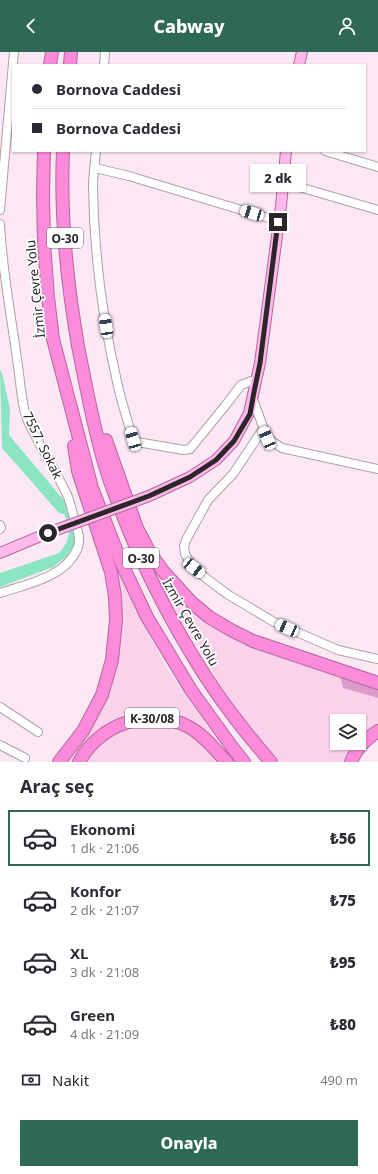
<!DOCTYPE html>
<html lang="tr">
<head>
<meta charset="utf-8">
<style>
  :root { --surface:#fff; --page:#f7f7f7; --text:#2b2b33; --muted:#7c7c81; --line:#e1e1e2; --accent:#2d6954 }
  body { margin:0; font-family:"Noto Sans",sans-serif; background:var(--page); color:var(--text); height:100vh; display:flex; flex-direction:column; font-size:15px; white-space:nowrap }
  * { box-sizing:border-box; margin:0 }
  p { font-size:13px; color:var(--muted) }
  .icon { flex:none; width:22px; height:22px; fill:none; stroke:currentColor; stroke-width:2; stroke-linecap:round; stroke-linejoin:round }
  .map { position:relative; height:710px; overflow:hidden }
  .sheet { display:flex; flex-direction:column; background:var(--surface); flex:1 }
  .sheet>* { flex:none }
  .guide { position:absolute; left:12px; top:12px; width:354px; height:88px; border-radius:0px; box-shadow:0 1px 3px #0004; display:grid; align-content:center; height:88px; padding:0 20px; background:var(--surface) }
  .controls { position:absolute; left:330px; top:662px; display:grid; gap:8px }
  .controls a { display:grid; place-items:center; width:36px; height:36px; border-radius:0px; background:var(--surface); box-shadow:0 1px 3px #0004; font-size:20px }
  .end { position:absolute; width:18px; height:18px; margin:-9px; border:5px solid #2c252a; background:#fff; box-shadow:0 0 0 2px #fff }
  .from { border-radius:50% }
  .bubble { position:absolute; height:28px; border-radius:0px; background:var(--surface); box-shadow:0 1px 3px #0004; font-size:13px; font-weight:800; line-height:28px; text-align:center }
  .car { position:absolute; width:12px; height:24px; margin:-12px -6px; border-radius:5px; box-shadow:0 0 3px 1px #0007; background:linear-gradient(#fff 24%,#345 0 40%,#fff 0 76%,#345 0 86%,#fff 0) }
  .guide b { display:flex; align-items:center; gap:14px; height:38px; font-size:15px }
  .guide b+b { border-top:1px solid var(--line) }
  .guide i { width:10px; height:10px; background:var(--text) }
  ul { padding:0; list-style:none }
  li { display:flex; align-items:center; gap:12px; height:56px; margin:0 8px 6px; padding:0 12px; border:2px solid transparent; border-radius:0px }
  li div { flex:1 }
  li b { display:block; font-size:15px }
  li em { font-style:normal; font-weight:800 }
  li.selected { border-color:var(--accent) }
  li>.icon { width:36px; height:36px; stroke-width:1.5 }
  h2 { padding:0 20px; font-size:18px; line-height:48px }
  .pay { display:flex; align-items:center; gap:10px; height:44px; padding:0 20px; font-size:15px }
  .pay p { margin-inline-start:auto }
  .button { display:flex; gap:8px; margin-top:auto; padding:8px 20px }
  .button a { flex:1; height:46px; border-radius:0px; background:var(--accent); color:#fff; font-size:16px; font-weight:800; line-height:46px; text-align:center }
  header { display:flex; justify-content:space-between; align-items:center; height:52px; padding:0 20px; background:var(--accent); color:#fff; font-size:18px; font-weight:800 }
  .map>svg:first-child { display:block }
</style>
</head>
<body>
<header><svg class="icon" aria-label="back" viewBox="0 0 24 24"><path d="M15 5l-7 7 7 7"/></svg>Cabway<svg class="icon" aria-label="person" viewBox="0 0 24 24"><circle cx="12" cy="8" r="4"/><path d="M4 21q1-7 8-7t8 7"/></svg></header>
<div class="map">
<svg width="378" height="710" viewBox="0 0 378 710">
  <rect width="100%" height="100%" fill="#fce8f5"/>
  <path fill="#fad2ec" d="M 147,505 L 167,535 L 204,568 L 242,592 L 340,624 L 343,636 L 378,646 L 378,674 L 359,691 L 359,669 L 337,669 L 337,691 L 359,691 L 346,710 L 280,710 L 257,685 L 221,634 L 174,557 Z
    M 116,514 L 137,558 L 167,617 L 230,707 L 204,681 L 133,663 L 74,710 L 65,710 L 91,673 L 120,578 Z
    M 156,671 L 180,675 L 201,691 L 219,710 L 84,710 L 103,688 L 125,676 Z"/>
  <path fill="#de9ac8" d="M 340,624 L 378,636 L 378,646 L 343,636 Z"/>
  <path fill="#8be5c3" d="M 0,318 L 2,321 L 10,357 L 9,383 L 67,452 L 77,484 L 75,491 L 71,498 L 66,505 L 53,515 L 0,535 L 0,521 L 59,501 C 71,488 71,477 64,462 L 59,461 L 2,396 Z"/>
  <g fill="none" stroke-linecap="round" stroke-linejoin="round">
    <defs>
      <path id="minor" d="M 104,13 L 105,0
        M 96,99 C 95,111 93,123 93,135 C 94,202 103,270 118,334 C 122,352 128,370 133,387 L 137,390 L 184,398 L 190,397 L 225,354 L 241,333 L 257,327
        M 325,99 L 378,115
        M 95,116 L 129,124 L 278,169
        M 282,130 L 378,158
        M 0,158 L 14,0
        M 0,172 C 2,217 11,262 17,307 C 20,324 21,352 27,367 C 39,394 56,418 68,445 C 71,452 72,461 75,468 C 77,477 81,486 78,495 C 67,525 27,532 0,541
        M 253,347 L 267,386 L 282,396 L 378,417
        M 263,377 L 233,422 L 208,448 L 186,488 L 184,494 L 185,502 L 194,517 L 227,542 L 274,570 L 338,598 L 378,607
        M 0,473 L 1,476 L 0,477
        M 0,655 L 38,680
        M 0,693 L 25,706"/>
      <path id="major" d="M 299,13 L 302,0
        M 149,444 L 190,425 L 216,408 L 234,389 L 249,361 L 260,311 L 281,154 L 286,99
        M 0,501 L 48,481"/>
      <path id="highway" d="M 50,13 L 52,0
        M 70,13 L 71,0
        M 44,99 L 43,142 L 44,191 L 48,245 L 53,287 L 92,436 L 121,510 L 147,565 L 191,638 L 232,695 L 244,710
        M 63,99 C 60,164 67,230 78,294 C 86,334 93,374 105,414 C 114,443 126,472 138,500 C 155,537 173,572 194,606 C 216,643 243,678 271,710
        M 106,388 L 137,476 L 150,501 L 163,519 L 191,550 L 209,565 L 231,578 L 253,589 L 378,631
        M 59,710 L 83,679 L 102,643 L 112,608 L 116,568 L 115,545 L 111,520 L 78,419 L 74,394
        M 79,710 C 99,672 150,654 189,675 C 204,683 215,698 227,710
        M 351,710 C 356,696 366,687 378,679"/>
    </defs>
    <use href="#minor" stroke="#b09eaa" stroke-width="10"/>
    <use href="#major" stroke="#b3679d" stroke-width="12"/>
    <use href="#highway" stroke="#b3679d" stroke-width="14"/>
    <use href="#minor" stroke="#fff" stroke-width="8"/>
    <use href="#major" stroke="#fdb9e9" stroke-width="10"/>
    <use href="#highway" stroke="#fc8bdb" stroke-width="12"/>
    <defs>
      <path id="major-bridge" d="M 48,481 L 149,444"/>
    </defs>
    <use href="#major-bridge" stroke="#b3679d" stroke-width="12" stroke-linecap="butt"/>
    <use href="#major-bridge" stroke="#fdb9e9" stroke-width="10"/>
  </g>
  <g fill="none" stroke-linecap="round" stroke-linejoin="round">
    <path stroke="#2c252a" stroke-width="5" d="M 48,481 L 149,444 L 190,425 L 216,408 L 234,389 L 250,362 L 254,340 L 260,311 L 278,170"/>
  </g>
  <g text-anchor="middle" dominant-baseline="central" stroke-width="3.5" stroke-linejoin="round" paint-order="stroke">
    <g fill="#fff" stroke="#6b666a" stroke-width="1">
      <rect x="47" y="176" width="36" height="20" rx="3"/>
      <rect x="123" y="496" width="36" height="20" rx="3"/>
      <rect x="125" y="656" width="54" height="20" rx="3"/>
    </g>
    <g font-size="12" font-weight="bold" fill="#2c252a">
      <text x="65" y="186">O-30</text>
      <text x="141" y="506">O-30</text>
      <text x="152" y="666">K-30/08</text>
    </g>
    <g font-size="13" fill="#2c252a" stroke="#fff">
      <text transform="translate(35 237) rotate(-96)">İzmir Çevre Yolu</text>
      <text transform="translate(43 393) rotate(64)">7557. Sokak</text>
      <text transform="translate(191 570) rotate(60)">İzmir Çevre Yolu</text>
    </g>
  </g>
</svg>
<div class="controls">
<a><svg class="icon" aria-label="layers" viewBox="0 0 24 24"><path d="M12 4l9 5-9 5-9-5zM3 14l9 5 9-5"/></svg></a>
</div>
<i class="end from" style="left:48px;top:481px"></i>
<i class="end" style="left:278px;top:170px"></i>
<div class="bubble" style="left:250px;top:112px;width:56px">2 dk</div>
<i class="car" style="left:252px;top:161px;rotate:287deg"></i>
<i class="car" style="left:106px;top:274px;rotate:352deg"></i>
<i class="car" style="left:267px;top:386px;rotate:337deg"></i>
<i class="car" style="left:133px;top:387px;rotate:344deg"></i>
<i class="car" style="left:194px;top:516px;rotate:128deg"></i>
<i class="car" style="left:287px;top:576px;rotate:294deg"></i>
<div class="guide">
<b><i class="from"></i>Bornova Caddesi</b>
<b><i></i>Bornova Caddesi</b>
</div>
</div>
<section class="sheet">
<h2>Araç seç</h2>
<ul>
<li class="selected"><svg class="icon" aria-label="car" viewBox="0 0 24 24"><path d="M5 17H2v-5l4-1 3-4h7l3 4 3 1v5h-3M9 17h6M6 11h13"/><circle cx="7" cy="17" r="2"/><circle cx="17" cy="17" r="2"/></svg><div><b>Ekonomi</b><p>1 dk · 21:06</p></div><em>₺56</em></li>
<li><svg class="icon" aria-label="car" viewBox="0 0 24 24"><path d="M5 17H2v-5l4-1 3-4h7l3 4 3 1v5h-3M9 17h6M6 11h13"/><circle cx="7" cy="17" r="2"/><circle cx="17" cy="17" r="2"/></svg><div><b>Konfor</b><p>2 dk · 21:07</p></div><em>₺75</em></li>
<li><svg class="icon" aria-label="car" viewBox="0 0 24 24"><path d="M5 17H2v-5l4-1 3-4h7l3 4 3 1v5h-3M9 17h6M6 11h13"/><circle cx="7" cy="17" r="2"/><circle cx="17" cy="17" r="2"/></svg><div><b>XL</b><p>3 dk · 21:08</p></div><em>₺95</em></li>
<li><svg class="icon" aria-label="car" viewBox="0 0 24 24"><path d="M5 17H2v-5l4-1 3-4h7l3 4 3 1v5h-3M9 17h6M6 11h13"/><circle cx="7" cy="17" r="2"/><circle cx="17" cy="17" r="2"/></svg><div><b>Green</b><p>4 dk · 21:09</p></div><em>₺80</em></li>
</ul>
<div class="pay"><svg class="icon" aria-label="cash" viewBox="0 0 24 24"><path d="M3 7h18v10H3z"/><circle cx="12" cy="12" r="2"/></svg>Nakit<p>490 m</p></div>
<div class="button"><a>Onayla</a></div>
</section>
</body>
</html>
